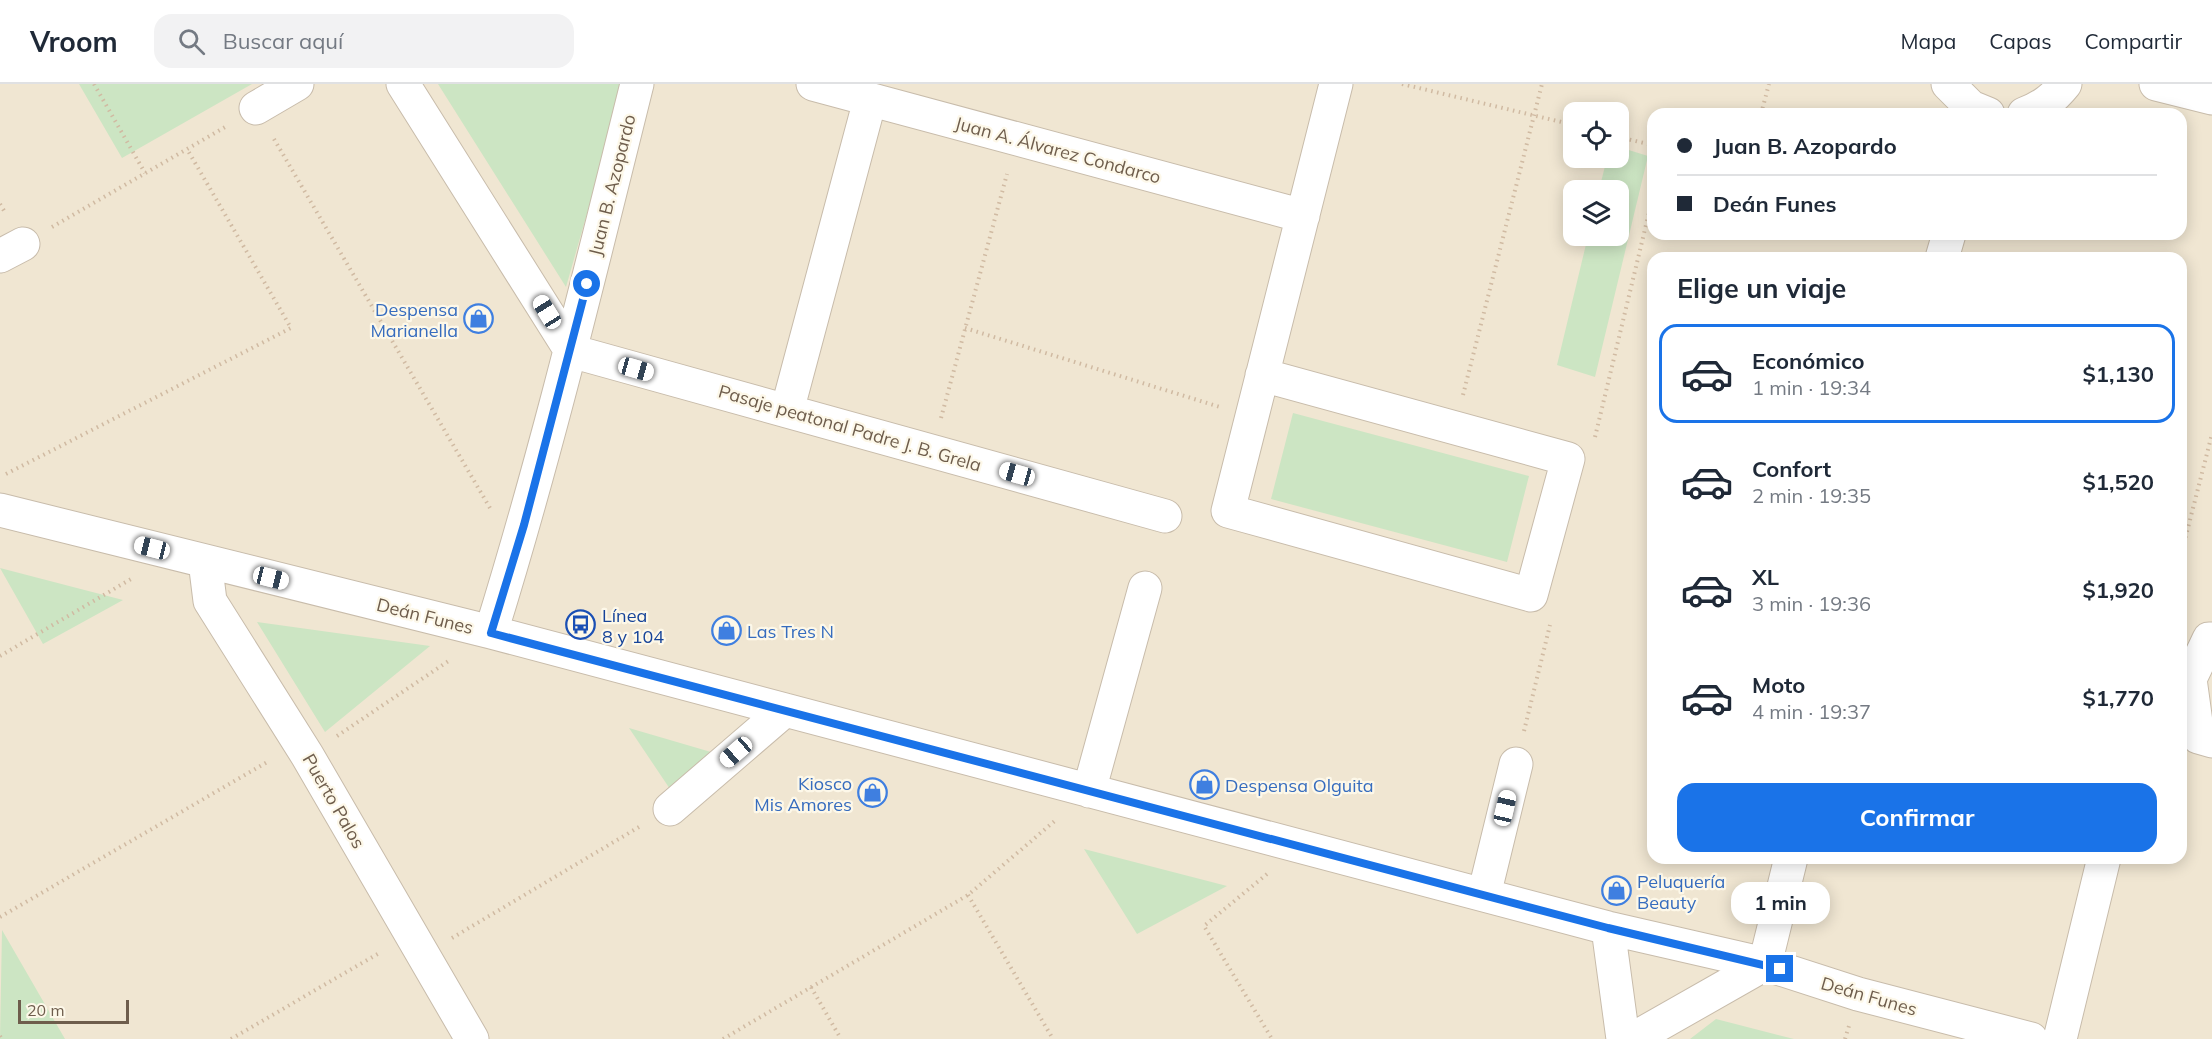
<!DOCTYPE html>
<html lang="es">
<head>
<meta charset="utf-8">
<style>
  :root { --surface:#fff; --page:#f2f2f3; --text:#1f2937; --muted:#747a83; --line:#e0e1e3; --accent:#1a73e8 }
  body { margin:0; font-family:Mulish,sans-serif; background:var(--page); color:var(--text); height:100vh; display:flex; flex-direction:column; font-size:22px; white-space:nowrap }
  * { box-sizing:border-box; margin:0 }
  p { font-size:20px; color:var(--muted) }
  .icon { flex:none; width:33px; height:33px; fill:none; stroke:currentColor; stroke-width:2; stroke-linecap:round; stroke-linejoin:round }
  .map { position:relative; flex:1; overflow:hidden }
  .side { position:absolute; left:1647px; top:168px; width:540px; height:612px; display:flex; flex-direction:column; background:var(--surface); border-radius:18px; box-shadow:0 3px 15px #0003 }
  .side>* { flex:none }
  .top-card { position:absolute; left:1647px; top:24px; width:540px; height:132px; border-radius:18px; box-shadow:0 3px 15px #0003; display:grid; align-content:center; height:132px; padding:0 30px; background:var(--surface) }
  .tools { position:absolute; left:1563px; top:18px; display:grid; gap:12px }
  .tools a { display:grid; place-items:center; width:66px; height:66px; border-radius:12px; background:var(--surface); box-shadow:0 3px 15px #0003; font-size:30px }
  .scale { position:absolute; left:18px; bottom:15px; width:111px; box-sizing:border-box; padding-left:6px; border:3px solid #6e5d4c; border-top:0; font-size:16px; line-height:21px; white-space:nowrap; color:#6e5d4c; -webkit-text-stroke:4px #fdf8e9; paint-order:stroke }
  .end { position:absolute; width:27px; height:27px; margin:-14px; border:8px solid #1a73e8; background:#fff; box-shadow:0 0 0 3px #fff }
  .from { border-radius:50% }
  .bubble { position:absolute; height:42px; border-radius:18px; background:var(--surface); box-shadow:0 3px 15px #0003; font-size:20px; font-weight:700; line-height:42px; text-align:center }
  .car { position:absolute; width:18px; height:36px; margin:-18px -9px; border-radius:8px; box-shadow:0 0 4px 2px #0007; background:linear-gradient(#fff 24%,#345 0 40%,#fff 0 76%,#345 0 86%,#fff 0) }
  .top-card b { display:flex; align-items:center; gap:21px; height:57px; font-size:22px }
  .top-card b+b { border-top:2px solid var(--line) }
  .top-card i { width:15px; height:15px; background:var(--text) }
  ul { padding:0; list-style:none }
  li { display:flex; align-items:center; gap:18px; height:99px; margin:0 12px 9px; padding:0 18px; border:3px solid transparent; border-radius:18px }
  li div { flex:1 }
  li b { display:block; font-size:22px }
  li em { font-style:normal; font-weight:700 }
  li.selected { border-color:var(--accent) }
  li>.icon { width:54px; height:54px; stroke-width:1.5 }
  h2 { padding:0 30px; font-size:27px; line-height:72px }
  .button { display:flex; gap:12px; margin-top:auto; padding:12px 30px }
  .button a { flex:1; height:69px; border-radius:18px; background:var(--accent); color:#fff; font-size:24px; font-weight:700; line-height:69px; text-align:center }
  header { display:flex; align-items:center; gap:36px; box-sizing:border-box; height:84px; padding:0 30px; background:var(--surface); border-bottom:2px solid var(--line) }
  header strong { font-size:28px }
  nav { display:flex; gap:33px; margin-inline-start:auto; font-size:21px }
  .search { width:420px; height:54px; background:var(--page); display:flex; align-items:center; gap:15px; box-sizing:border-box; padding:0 21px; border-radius:18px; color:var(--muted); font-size:22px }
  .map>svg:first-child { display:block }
</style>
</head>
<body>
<header>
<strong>Vroom</strong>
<div class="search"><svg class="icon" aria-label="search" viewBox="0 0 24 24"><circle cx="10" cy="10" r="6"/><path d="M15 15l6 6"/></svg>Buscar aquí</div>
<nav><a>Mapa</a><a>Capas</a><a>Compartir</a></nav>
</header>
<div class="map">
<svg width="2212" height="955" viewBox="0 0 2212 955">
  <rect width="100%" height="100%" fill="#f9f4e3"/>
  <path fill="#f0e6d2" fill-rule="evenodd" d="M 0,0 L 2212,0 L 2212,955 L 0,955 ZM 1574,28 L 1618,28 L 1618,74 L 1574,74 ZM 1653,30 L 2181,30 L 2181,150 L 1653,150 ZM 1574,106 L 1618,106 L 1618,152 L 1574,152 ZM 1653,174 L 2181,174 L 2181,774 L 1653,774 Z"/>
  <path fill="#cce5c3" d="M 79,0 L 252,0 L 122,74 Z
    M 438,0 L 624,0 L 566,203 Z
    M 1619,63 L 1648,72 L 1595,293 L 1557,281 L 1588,152 L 1618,152 L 1618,106 L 1599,106 L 1607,74 L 1618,74 Z
    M 1293,329 L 1529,392 L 1507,478 L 1271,415 Z
    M 0,484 L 123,516 L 43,560 Z
    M 257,538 L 430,562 L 325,648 Z
    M 629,644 L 728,673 L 672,708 Z
    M 1084,765 L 1227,802 L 1137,850 Z
    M 2,846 L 65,955 L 0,955 Z
    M 1716,935 L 1794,955 L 1690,955 Z"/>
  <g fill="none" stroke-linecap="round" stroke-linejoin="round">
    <defs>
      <path id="minor" d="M 403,0 L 571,267 L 1165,432
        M 813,0 L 1303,132
        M 1948,0 L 1971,23 L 1988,30
        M 2156,0 L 2212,14
        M 256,24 L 297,0
        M 2024,30 C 2042,23 2053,15 2065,0
        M 0,172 L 23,160
        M 1942,174 L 1949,150
        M 1262,291 L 1568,375 L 1531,511 L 1228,427 L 1336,0
        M 787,327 L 870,16
        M 0,426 L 491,548 L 1608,844 L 1765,880 L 1858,910 L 2031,955
        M 205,477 L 210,517 L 307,671 L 472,955
        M 491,548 C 547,368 591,184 637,0
        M 2212,555 L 2209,555 L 2190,595 L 2198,653 L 2212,657
        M 1089,707 L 1145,504
        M 670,725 L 785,626
        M 1484,811 L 1516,680
        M 1608,844 L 1623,955
        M 1765,880 L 1791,774
        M 1633,955 L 1765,880
        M 2060,955 L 2104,774"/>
    </defs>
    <use href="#minor" stroke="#c8bcab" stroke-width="35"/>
    <path stroke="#d0baa2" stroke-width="4" stroke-dasharray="1.5 4.5" stroke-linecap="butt" d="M 94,0 L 145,89
      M 1402,0 L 1574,41
      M 1761,30 L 1769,0
      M 1618,53 L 1653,61
      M 274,55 L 490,424
      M 0,120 L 6,130
      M 52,143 L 227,42
      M 965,244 L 1220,323
      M 1463,311 L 1542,0
      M 941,334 L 1007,90
      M 1595,353 L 1653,112
      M 6,390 L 291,244 L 187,65
      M 2181,471 L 2212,350
      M 0,572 L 131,495
      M 1524,647 L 1550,541
      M 337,652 L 450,576
      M 1267,790 L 1204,842 L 1272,955
      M 968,811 L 1053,955
      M 0,833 L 269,677
      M 452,854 L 639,743
      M 811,903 L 841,955
      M 0,952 L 2,955
      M 231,955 L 381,868
      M 723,955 L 968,811 L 1057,735
      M 1845,955 L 1849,942"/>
    <use href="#minor" stroke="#fff" stroke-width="33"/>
  </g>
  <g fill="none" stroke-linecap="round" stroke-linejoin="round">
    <path stroke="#1a73e8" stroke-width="8" d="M 587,200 L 524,441 L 491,549 L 1608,844 L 1780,885"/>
  </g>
  <defs>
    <symbol id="shop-ring" viewBox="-11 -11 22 22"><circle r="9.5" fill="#fdf8e9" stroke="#3f7fe0" stroke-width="1.5"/><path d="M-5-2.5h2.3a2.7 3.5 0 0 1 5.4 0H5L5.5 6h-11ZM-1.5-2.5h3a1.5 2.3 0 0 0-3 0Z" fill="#3f7fe0"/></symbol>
    <symbol id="bus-ring" viewBox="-11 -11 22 22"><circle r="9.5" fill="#fdf8e9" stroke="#1a4fb4" stroke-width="1.5"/><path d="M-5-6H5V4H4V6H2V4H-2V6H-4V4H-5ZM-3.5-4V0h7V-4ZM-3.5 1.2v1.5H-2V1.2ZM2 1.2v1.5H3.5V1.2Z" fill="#1a4fb4"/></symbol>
  </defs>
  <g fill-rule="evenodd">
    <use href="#shop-ring" x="462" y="218" width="33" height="33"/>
    <use href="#bus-ring" x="564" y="524" width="33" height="33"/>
    <use href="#shop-ring" x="710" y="530" width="33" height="33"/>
    <use href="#shop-ring" x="1188" y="684" width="33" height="33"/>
    <use href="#shop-ring" x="856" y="692" width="33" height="33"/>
    <use href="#shop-ring" x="1600" y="790" width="33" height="33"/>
  </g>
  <g text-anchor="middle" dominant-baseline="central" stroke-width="4.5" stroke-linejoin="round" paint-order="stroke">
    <g font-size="18" fill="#6e5d4c" stroke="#fdf8e9">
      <text transform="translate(1058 66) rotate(15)">Juan A. Álvarez Condarco</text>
      <text transform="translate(612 101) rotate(-76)">Juan B. Azopardo</text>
      <text transform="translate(850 344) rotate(16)">Pasaje peatonal Padre J. B. Grela</text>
      <text transform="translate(425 532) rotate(14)">Deán Funes</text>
      <text transform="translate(334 717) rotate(60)">Puerto Palos</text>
      <text transform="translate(1869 912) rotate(16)">Deán Funes</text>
    </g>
    <g font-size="18" fill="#366cbe" stroke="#fdf8e9" text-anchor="start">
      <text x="458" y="225" text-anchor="end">Despensa<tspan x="458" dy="21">Marianella</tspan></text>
      <text x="747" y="547">Las Tres N</text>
      <text x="852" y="699" text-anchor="end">Kiosco<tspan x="852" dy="21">Mis Amores</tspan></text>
      <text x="1225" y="701">Despensa Olguita</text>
      <text x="1637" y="797">Peluquería<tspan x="1637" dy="21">Beauty</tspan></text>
    </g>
    <g font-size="18" fill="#164399" stroke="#fdf8e9" text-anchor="start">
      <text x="602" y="531">Línea<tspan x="602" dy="21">8 y 104</tspan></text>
    </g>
  </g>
</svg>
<div class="tools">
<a><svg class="icon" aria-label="locate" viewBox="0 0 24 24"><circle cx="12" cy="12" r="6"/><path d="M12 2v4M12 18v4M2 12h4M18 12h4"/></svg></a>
<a><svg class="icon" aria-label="layers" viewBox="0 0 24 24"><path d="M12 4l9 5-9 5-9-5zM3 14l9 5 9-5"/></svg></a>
</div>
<div class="scale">20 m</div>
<i class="end from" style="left:587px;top:200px"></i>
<i class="end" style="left:1780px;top:885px"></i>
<div class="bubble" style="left:1731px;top:798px;width:99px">1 min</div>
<i class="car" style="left:547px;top:228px;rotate:328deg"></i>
<i class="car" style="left:636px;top:285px;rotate:106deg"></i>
<i class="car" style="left:1017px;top:390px;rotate:286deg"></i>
<i class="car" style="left:152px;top:464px;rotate:284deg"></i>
<i class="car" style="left:271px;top:494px;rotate:104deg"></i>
<i class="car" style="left:736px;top:668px;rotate:229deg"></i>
<i class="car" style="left:1505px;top:724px;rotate:13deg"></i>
<div class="top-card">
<b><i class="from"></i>Juan B. Azopardo</b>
<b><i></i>Deán Funes</b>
</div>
<section class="side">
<h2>Elige un viaje</h2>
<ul>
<li class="selected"><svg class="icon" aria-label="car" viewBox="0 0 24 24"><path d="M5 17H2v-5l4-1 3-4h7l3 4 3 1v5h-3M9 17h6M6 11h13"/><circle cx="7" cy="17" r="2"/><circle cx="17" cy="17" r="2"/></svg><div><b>Económico</b><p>1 min · 19:34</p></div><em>$1,130</em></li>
<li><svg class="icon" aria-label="car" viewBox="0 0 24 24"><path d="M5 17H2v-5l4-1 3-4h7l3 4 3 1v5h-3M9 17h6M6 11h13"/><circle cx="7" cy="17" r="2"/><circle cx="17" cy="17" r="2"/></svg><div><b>Confort</b><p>2 min · 19:35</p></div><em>$1,520</em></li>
<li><svg class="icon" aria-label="car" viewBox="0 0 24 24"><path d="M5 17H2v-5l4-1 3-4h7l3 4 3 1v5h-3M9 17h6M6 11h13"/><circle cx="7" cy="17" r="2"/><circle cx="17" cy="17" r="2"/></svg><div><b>XL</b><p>3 min · 19:36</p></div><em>$1,920</em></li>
<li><svg class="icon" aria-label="car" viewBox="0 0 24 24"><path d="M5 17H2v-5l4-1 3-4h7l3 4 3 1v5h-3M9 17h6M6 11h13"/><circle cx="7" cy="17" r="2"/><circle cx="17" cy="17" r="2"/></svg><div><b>Moto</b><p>4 min · 19:37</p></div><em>$1,770</em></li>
</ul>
<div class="button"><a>Confirmar</a></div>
</section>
</div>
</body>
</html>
